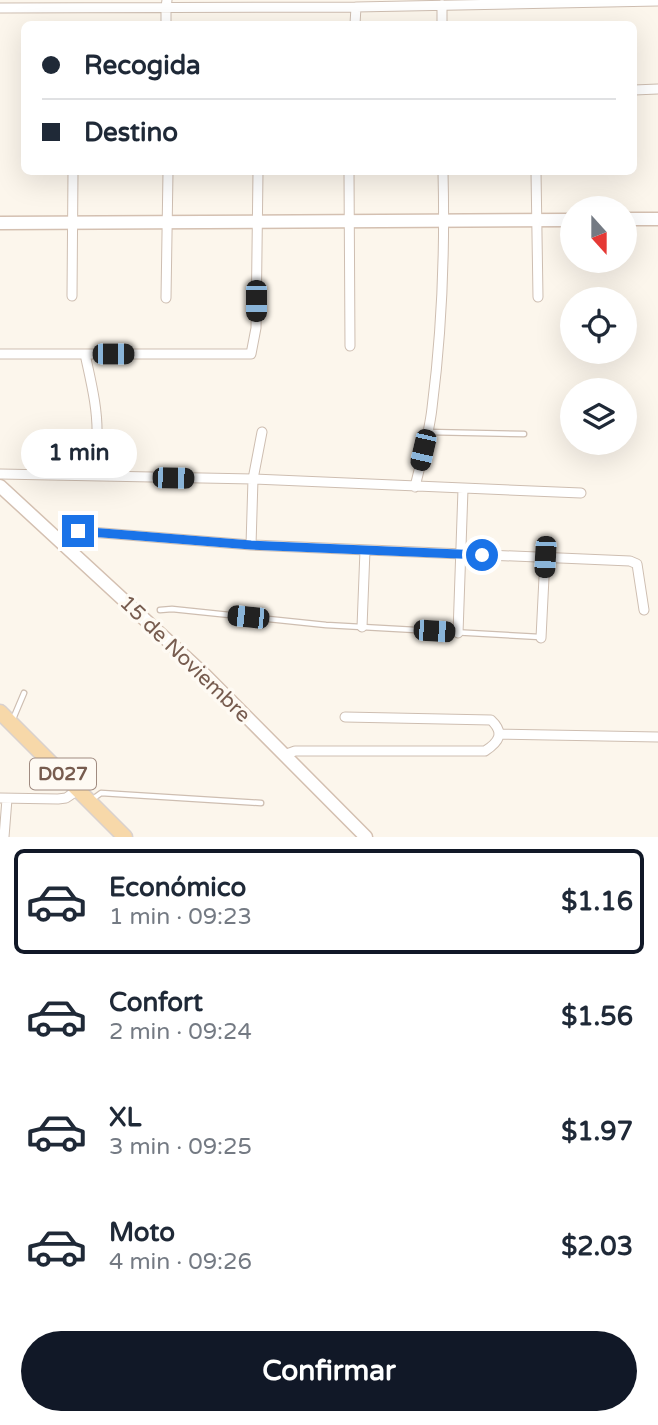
<!DOCTYPE html>
<html lang="es">
<head>
<meta charset="utf-8">
<style>
  :root { --surface:#fff; --page:#f6f6f7; --text:#1f2937; --muted:#747a83; --line:#e0e1e3; --accent:#111827 }
  body { margin:0; font-family:"Varela Round",sans-serif; background:var(--page); color:var(--text); height:100vh; display:flex; flex-direction:column; font-size:26px; white-space:nowrap }
  * { box-sizing:border-box; margin:0 }
  p { font-size:23px; color:var(--muted) }
  .icon { flex:none; width:38px; height:38px; fill:none; stroke:currentColor; stroke-width:2; stroke-linecap:round; stroke-linejoin:round }
  .map { position:relative; height:837px; overflow:hidden }
  .sheet { display:flex; flex-direction:column; background:var(--surface); flex:1 }
  .sheet>* { flex:none }
  .guide { position:absolute; left:21px; top:21px; width:616px; height:154px; border-radius:10px; box-shadow:0 7px 28px #0002; display:grid; align-content:center; height:154px; padding:0 21px; background:var(--surface) }
  .needle { width:46px; rotate:159deg }
  .fabs { position:absolute; left:560px; top:196px; display:grid; gap:14px }
  .fabs a { display:grid; place-items:center; width:77px; height:77px; border-radius:50%; background:var(--surface); box-shadow:0 7px 28px #0002; font-size:35px }
  .end { position:absolute; width:32px; height:32px; margin:-16px; border:9px solid #1a73e8; background:#fff; box-shadow:0 0 0 4px #fff }
  .from { border-radius:50% }
  .bubble { position:absolute; height:49px; border-radius:24px; background:var(--surface); box-shadow:0 7px 28px #0002; font-size:23px; font-weight:700; line-height:49px; text-align:center }
  .car { position:absolute; width:21px; height:42px; margin:-21px -10px; border-radius:9px; box-shadow:0 0 5px 2px #0007; background:linear-gradient(#222 24%,#8ab4d8 0 40%,#222 0 76%,#8ab4d8 0 86%,#222 0) }
  .guide b { display:flex; align-items:center; gap:24px; height:66px; font-size:26px }
  .guide b+b { border-top:2px solid var(--line) }
  .guide i { width:18px; height:18px; background:var(--text) }
  ul { padding:12px 0 0; list-style:none }
  li { display:flex; align-items:center; gap:21px; height:105px; margin:0 14px 10px; padding:0 7px; border:4px solid transparent; border-radius:10px }
  li div { flex:1 }
  li b { display:block; font-size:26px }
  li em { font-style:normal; font-weight:700 }
  li.active { border-color:var(--accent) }
  li>.icon { width:63px; height:63px; stroke-width:1.5 }
  .primary-button { display:flex; gap:14px; margin-top:auto; padding:14px 21px }
  .primary-button a { flex:1; height:80px; border-radius:42px; background:var(--accent); color:#fff; font-size:28px; font-weight:700; line-height:80px; text-align:center }
  .map>svg:first-child { display:block }
</style>
</head>
<body>
<div class="map">
<svg width="658" height="837" viewBox="0 0 658 837">
  <rect width="100%" height="100%" fill="#fcf6ec"/>
  <g fill="none" stroke-linecap="round" stroke-linejoin="round">
    <defs>
      <path id="lane" d="M 428,432 L 524,434
        M 160,610 L 172,609 L 326,625 L 540,637
        M 13,719 L 24,693
        M 90,801 L 101,793 L 261,803"/>
      <path id="street" d="M 442,5 L 442,24
        M 0,8 L 356,7 L 658,1
        M 166,24 L 166,7 L 167,0
        M 355,24 L 356,7
        M 634,90 L 658,89
        M 349,172 L 350,346
        M 536,172 L 538,297
        M 72,296 L 73,172
        M 166,298 L 168,172
        M 0,354 L 251,354 L 256,328 L 258,172
        M 85,354 C 91,382 98,409 97,437 C 97,450 95,463 93,476
        M 0,474 L 253,479 L 581,493
        M 415,487 C 421,461 429,435 432,408 C 442,330 445,250 443,172
        M 59,540 L 69,533 L 78,531 L 251,545 L 630,561 L 637,564 L 644,610
        M 251,545 L 253,479 L 262,432
        M 362,627 L 365,550
        M 458,633 L 463,489
        M 541,638 L 545,557
        M 499,734 L 658,737
        M 284,755 L 295,751 L 485,751 C 499,742 505,733 491,720 L 345,717
        M 0,798 L 58,799 L 66,798 L 78,790
        M 4,837 L 7,799"/>
      <path id="secondary" d="M 625,219 L 658,219
        M 0,223 L 572,220
        M 0,486 L 205,675 L 366,837"/>
      <path id="primary" d="M 0,712 L 125,837"/>
    </defs>
    <use href="#lane" stroke="#cebeb1" stroke-width="7"/>
    <use href="#street" stroke="#cebeb1" stroke-width="11"/>
    <use href="#secondary" stroke="#d4c0b1" stroke-width="15"/>
    <use href="#primary" stroke="#d9d1ce" stroke-width="17"/>
    <use href="#lane" stroke="#fff" stroke-width="4.5"/>
    <use href="#street" stroke="#fff" stroke-width="9"/>
    <use href="#secondary" stroke="#fff" stroke-width="12"/>
    <use href="#primary" stroke="#f7d8a9" stroke-width="14"/>
  </g>
  <g fill="none" stroke-linecap="round" stroke-linejoin="round">
    <path stroke="#1a73e8" stroke-width="9" d="M 78,531 L 251,545 L 482,555"/>
  </g>
  <g text-anchor="middle" dominant-baseline="central" stroke-width="7" stroke-linejoin="round" paint-order="stroke">
    <rect fill="#fefaf3" stroke="#a08b80" stroke-width="2" x="30" y="758.5" width="66" height="31" rx="5"/>
    <g font-size="19" font-weight="bold" fill="#775c4f">
      <text x="63" y="774">D027</text>
    </g>
    <g font-size="21" fill="#775c4f" stroke="#fefaf3">
      <text transform="translate(185 659) rotate(44)">15 de Noviembre</text>
    </g>
  </g>
</svg>
<div class="fabs">
<a><svg class="needle" viewBox="-14 -14 28 28"><path d="M0-13l5 13h-10z" fill="#e53935"/><path d="M0 13l5-13h-10z" fill="#747a83"/></svg></a>
<a><svg class="icon" aria-label="locate" viewBox="0 0 24 24"><circle cx="12" cy="12" r="6"/><path d="M12 2v4M12 18v4M2 12h4M18 12h4"/></svg></a>
<a><svg class="icon" aria-label="layers" viewBox="0 0 24 24"><path d="M12 4l9 5-9 5-9-5zM3 14l9 5 9-5"/></svg></a>
</div>
<i class="end from" style="left:482px;top:555px"></i>
<i class="end" style="left:78px;top:531px"></i>
<div class="bubble" style="left:21px;top:429px;width:116px">1 min</div>
<i class="car" style="left:256px;top:301px;rotate:180deg"></i>
<i class="car" style="left:113px;top:354px;rotate:90deg"></i>
<i class="car" style="left:423px;top:450px;rotate:193deg"></i>
<i class="car" style="left:173px;top:478px;rotate:91deg"></i>
<i class="car" style="left:545px;top:557px;rotate:183deg"></i>
<i class="car" style="left:248px;top:617px;rotate:276deg"></i>
<i class="car" style="left:434px;top:631px;rotate:94deg"></i>
<div class="guide">
<b><i class="from"></i>Recogida</b>
<b><i></i>Destino</b>
</div>
</div>
<section class="sheet">
<ul>
<li class="active"><svg class="icon" aria-label="car" viewBox="0 0 24 24"><path d="M5 17H2v-5l4-1 3-4h7l3 4 3 1v5h-3M9 17h6M6 11h13"/><circle cx="7" cy="17" r="2"/><circle cx="17" cy="17" r="2"/></svg><div><b>Económico</b><p>1 min · 09:23</p></div><em>$1.16</em></li>
<li><svg class="icon" aria-label="car" viewBox="0 0 24 24"><path d="M5 17H2v-5l4-1 3-4h7l3 4 3 1v5h-3M9 17h6M6 11h13"/><circle cx="7" cy="17" r="2"/><circle cx="17" cy="17" r="2"/></svg><div><b>Confort</b><p>2 min · 09:24</p></div><em>$1.56</em></li>
<li><svg class="icon" aria-label="car" viewBox="0 0 24 24"><path d="M5 17H2v-5l4-1 3-4h7l3 4 3 1v5h-3M9 17h6M6 11h13"/><circle cx="7" cy="17" r="2"/><circle cx="17" cy="17" r="2"/></svg><div><b>XL</b><p>3 min · 09:25</p></div><em>$1.97</em></li>
<li><svg class="icon" aria-label="car" viewBox="0 0 24 24"><path d="M5 17H2v-5l4-1 3-4h7l3 4 3 1v5h-3M9 17h6M6 11h13"/><circle cx="7" cy="17" r="2"/><circle cx="17" cy="17" r="2"/></svg><div><b>Moto</b><p>4 min · 09:26</p></div><em>$2.03</em></li>
</ul>
<div class="primary-button"><a>Confirmar</a></div>
</section>
</body>
</html>
